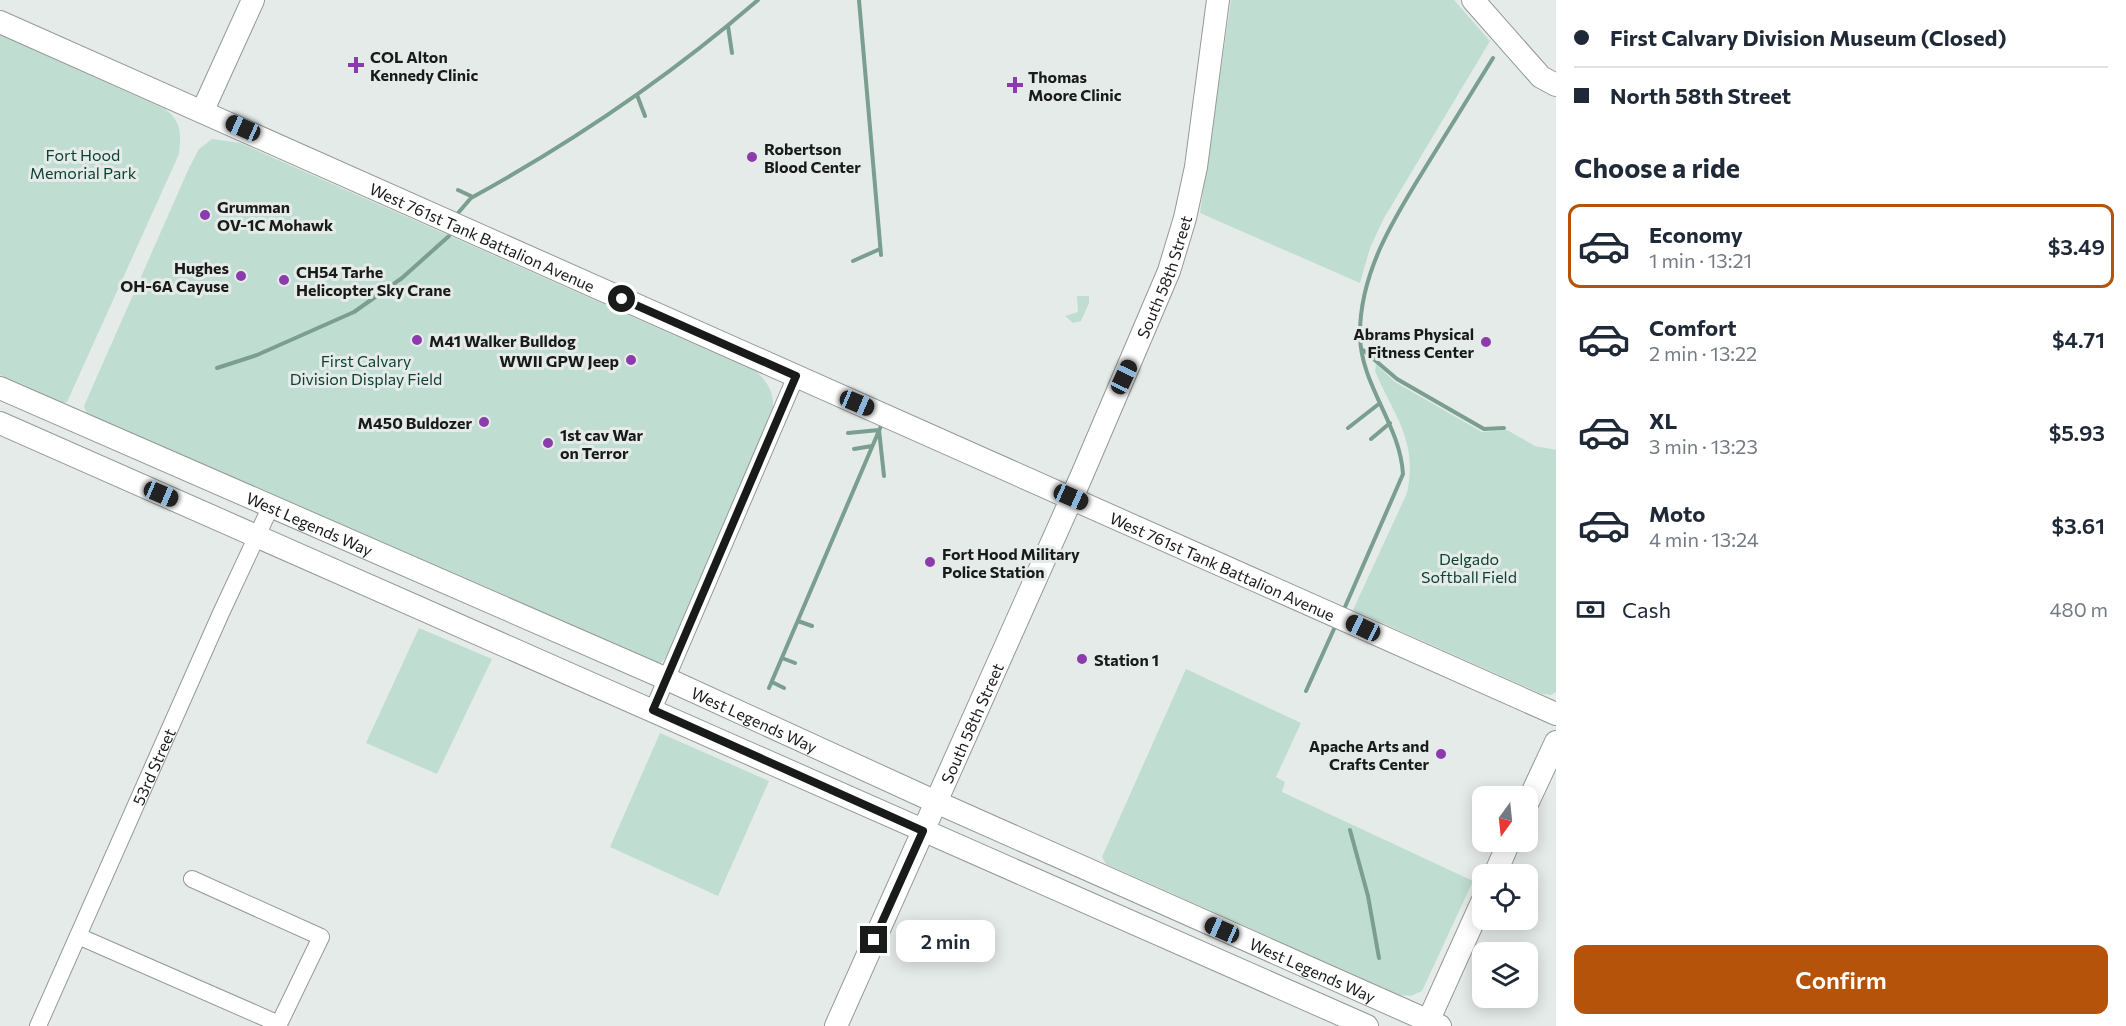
<!DOCTYPE html>
<html lang="en">
<head>
<meta charset="utf-8">
<style>
  :root { --surface:#fff; --page:#f2f2f3; --text:#1f2937; --muted:#747a83; --line:#e0e1e3; --accent:#b45309 }
  body { margin:0; font-family:Commissioner,sans-serif; background:var(--page); color:var(--text); height:100vh; display:flex; flex-direction:column; font-size:22px; white-space:nowrap }
  * { box-sizing:border-box; margin:0 }
  p { font-size:20px; color:var(--muted) }
  .icon { flex:none; width:33px; height:33px; fill:none; stroke:currentColor; stroke-width:2; stroke-linecap:round; stroke-linejoin:round }
  .map { position:relative; flex:1; overflow:hidden }
  .sheet { display:flex; flex-direction:column; background:var(--surface); width:570px }
  .sheet>* { flex:none }
  .banner { display:grid; align-content:center; height:132px; padding:0 18px; background:var(--surface) }
  .needle { width:39px; rotate:195deg }
  .fabs { position:absolute; left:1472px; top:786px; display:grid; gap:12px }
  .fabs a { display:grid; place-items:center; width:66px; height:66px; border-radius:12px; background:var(--surface); box-shadow:0 3px 15px #0003; font-size:30px }
  .end { position:absolute; width:27px; height:27px; margin:-14px; border:8px solid #191b1b; background:#fff; box-shadow:0 0 0 3px #fff }
  .from { border-radius:50% }
  .bubble { position:absolute; height:42px; border-radius:12px; background:var(--surface); box-shadow:0 3px 15px #0003; font-size:20px; font-weight:600; line-height:42px; text-align:center }
  .car { position:absolute; width:18px; height:36px; margin:-18px -9px; border-radius:8px; box-shadow:0 0 4px 2px #0007; background:linear-gradient(#222 24%,#8ab4d8 0 40%,#222 0 76%,#8ab4d8 0 86%,#222 0) }
  .banner b { display:flex; align-items:center; gap:21px; height:57px; font-size:22px }
  .banner b+b { border-top:2px solid var(--line) }
  .banner i { width:15px; height:15px; background:var(--text) }
  ul { padding:0; list-style:none }
  li { display:flex; align-items:center; gap:18px; height:84px; margin:0 12px 9px; padding:0 6px; border:3px solid transparent; border-radius:12px }
  li div { flex:1 }
  li b { display:block; font-size:22px }
  li em { font-style:normal; font-weight:600 }
  li.active { border-color:var(--accent) }
  li>.icon { width:54px; height:54px; stroke-width:1.5 }
  h2 { padding:0 18px; font-size:27px; line-height:72px }
  .pay { display:flex; align-items:center; gap:15px; height:66px; padding:0 18px; font-size:22px }
  .pay p { margin-inline-start:auto }
  .button { display:flex; gap:12px; margin-top:auto; padding:12px 18px }
  .button a { flex:1; height:69px; border-radius:12px; background:var(--accent); color:#fff; font-size:24px; font-weight:600; line-height:69px; text-align:center }
  main { display:flex; flex:1; min-height:0 }
  .map>svg:first-child { display:block }
</style>
</head>
<body>
<main>
<div class="map">
<svg width="1556" height="1026" viewBox="0 0 1556 1026">
  <rect width="100%" height="100%" fill="#e5ebe9"/>
  <path fill="#c0ddd2" d="M 1231,0 L 1454,0 L 1490,41 L 1384,218 L 1370,248 L 1360,283 L 1200,213 Z
    M 0,35 L 165,109 C 182,122 181,133 179,154 L 67,402 L 62,403 L 0,375 Z
    M 212,139 L 240,143 L 757,372 C 770,385 774,394 773,412 L 667,656 L 661,663 L 651,665 L 88,417 L 84,406 L 189,168 L 199,149 Z
    M 1077,296 L 1089,296 L 1089,303 L 1081,321 L 1073,323 L 1065,316 L 1078,312 Z
    M 1376,364 L 1395,382 L 1482,432 L 1507,430 L 1535,446 L 1556,450 L 1556,692 L 1551,695 L 1542,694 L 1353,610 L 1407,493 C 1418,440 1395,418 1375,371 Z
    M 419,628 L 492,659 L 437,774 L 366,743 Z
    M 1186,669 L 1301,723 L 1276,777 L 1285,782 L 1282,792 L 1473,881 L 1422,991 L 1411,996 L 1399,995 L 1106,864 L 1102,857 Z
    M 660,733 L 769,781 L 718,896 L 610,847 Z"/>
  <g fill="none" stroke-linecap="round" stroke-linejoin="round">
    <path stroke="#7a9e90" stroke-width="4" d="M 859,0 L 881,255
      M 728,26 L 732,53
      M 637,95 L 645,116
      M 458,190 L 473,197
      M 458,213 L 471,198 C 573,142 670,76 758,0
      M 853,261 L 880,249
      M 1363,350 L 1397,379 L 1484,429 L 1504,428
      M 217,368 L 257,355 L 354,312 L 402,278 L 449,236
      M 1348,428 L 1380,403
      M 848,433 L 879,430 L 884,476
      M 1371,439 L 1390,423
      M 854,449 L 872,446
      M 1345,607 L 1403,474 C 1400,424 1361,386 1360,336 C 1359,270 1398,212 1430,160 C 1451,126 1472,92 1493,58
      M 798,621 L 812,626
      M 782,658 L 795,663
      M 772,682 L 784,688
      M 769,688 L 881,426
      M 1306,691 L 1334,629
      M 1350,830 L 1368,896 L 1379,958"/>
    <defs>
      <g id="street">
        <path d="M 653,710 L 796,376"/>
        <path d="M 78,936 L 279,1024 L 321,937 L 192,879"/>
        <path id="s1" d="M 38,1026 L 221,613 L 270,508"/>
      </g>
      <g id="secondary">
        <path d="M 1473,0 L 1541,77 L 1556,85"/>
        <path id="s2" d="M 0,22 L 1556,714"/>
        <path d="M 203,110 L 253,0"/>
        <path id="s3" d="M 0,388 L 667,679 L 936,802 L 1440,1026"/>
        <path d="M 0,423 L 1367,1026"/>
        <path d="M 1527,804 L 1556,742"/>
        <path d="M 1495,874 L 1509,842"/>
        <path id="s4" d="M 836,1026 L 1082,475 L 1169,271 L 1185,218 L 1196,167 L 1218,0"/>
        <path d="M 1426,1026 L 1482,902"/>
      </g>
    </defs>
    <use href="#street" stroke="#949997" stroke-width="18"/>
    <use href="#secondary" stroke="#949997" stroke-width="24"/>
    <use href="#street" stroke="#fff" stroke-width="16"/>
    <use href="#secondary" stroke="#fff" stroke-width="22"/>
  </g>
  <g fill="none" stroke-linecap="round" stroke-linejoin="round">
    <path stroke="#191b1b" stroke-width="8" d="M 622,299 L 796,376 L 653,710 L 923,831 L 874,940"/>
  </g>
  <g fill="#8b3bab" stroke="#e5ebe9" stroke-width="2">
    <path d="M353 56h6v6h6v6h-6v6h-6v-6h-6v-6h6z"/>
    <path d="M1012 76h6v6h6v6h-6v6h-6v-6h-6v-6h6z"/>
    <circle cx="752" cy="157" r="6"/>
    <circle cx="205" cy="215" r="6"/>
    <circle cx="241" cy="276" r="6"/>
    <circle cx="284" cy="280" r="6"/>
    <circle cx="417" cy="340" r="6"/>
    <circle cx="1486" cy="342" r="6"/>
    <circle cx="631" cy="360" r="6"/>
    <circle cx="484" cy="422" r="6"/>
    <circle cx="548" cy="443" r="6"/>
    <circle cx="930" cy="562" r="6"/>
    <circle cx="1082" cy="659" r="6"/>
    <circle cx="1441" cy="754" r="6"/>
  </g>
  <g text-anchor="middle" dominant-baseline="central" stroke-width="6" stroke-linejoin="round" paint-order="stroke">
    <g font-size="16" font-weight="bold" fill="#191b1b" stroke="#e5ebe9" text-anchor="start">
      <text x="370" y="56">COL Alton<tspan x="370" dy="18">Kennedy Clinic</tspan></text>
      <text x="1028" y="76">Thomas<tspan x="1028" dy="18">Moore Clinic</tspan></text>
      <text x="764" y="148">Robertson<tspan x="764" dy="18">Blood Center</tspan></text>
      <text x="217" y="206">Grumman<tspan x="217" dy="18">OV-1C Mohawk</tspan></text>
      <text x="229" y="267" text-anchor="end">Hughes<tspan x="229" dy="18">OH-6A Cayuse</tspan></text>
      <text x="296" y="271">CH54 Tarhe<tspan x="296" dy="18">Helicopter Sky Crane</tspan></text>
      <text x="1474" y="333" text-anchor="end">Abrams Physical<tspan x="1474" dy="18">Fitness Center</tspan></text>
      <text x="429" y="340">M41 Walker Bulldog</text>
      <text x="619" y="360" text-anchor="end">WWII GPW Jeep</text>
      <text x="472" y="422" text-anchor="end">M450 Buldozer</text>
      <text x="560" y="434">1st cav War<tspan x="560" dy="18">on Terror</tspan></text>
      <text x="942" y="553">Fort Hood Military<tspan x="942" dy="18">Police Station</tspan></text>
      <text x="1094" y="659">Station 1</text>
      <text x="1429" y="745" text-anchor="end">Apache Arts and<tspan x="1429" dy="18">Crafts Center</tspan></text>
    </g>
    <g font-size="16" fill="#0d4133" stroke="#e5ebe9">
      <text x="83" y="154">Fort Hood<tspan x="83" dy="18">Memorial Park</tspan></text>
      <text x="366" y="360">First Calvary<tspan x="366" dy="18">Division Display Field</tspan></text>
      <text x="1469" y="558">Delgado<tspan x="1469" dy="18">Softball Field</tspan></text>
    </g>
    <g font-size="16" fill="#191b1b" stroke="#e5ebe9">
      <text stroke="none"><textPath href="#s2" startOffset="528">West 761st Tank Battalion Avenue</textPath></text>
      <text stroke="none"><textPath href="#s4" startOffset="818">South 58th Street</textPath></text>
      <text stroke="none"><textPath href="#s3" startOffset="338">West Legends Way</textPath></text>
      <text stroke="none"><textPath href="#s2" startOffset="1338">West 761st Tank Battalion Avenue</textPath></text>
      <text stroke="none"><textPath href="#s3" startOffset="824">West Legends Way</textPath></text>
      <text stroke="none"><textPath href="#s4" startOffset="332">South 58th Street</textPath></text>
      <text stroke="none"><textPath href="#s1" startOffset="284">53rd Street</textPath></text>
      <text stroke="none"><textPath href="#s3" startOffset="1436">West Legends Way</textPath></text>
    </g>
  </g>
</svg>
<div class="fabs">
<a><svg class="needle" viewBox="-14 -14 28 28"><path d="M0-13l5 13h-10z" fill="#e53935"/><path d="M0 13l5-13h-10z" fill="#747a83"/></svg></a>
<a><svg class="icon" aria-label="locate" viewBox="0 0 24 24"><circle cx="12" cy="12" r="6"/><path d="M12 2v4M12 18v4M2 12h4M18 12h4"/></svg></a>
<a><svg class="icon" aria-label="layers" viewBox="0 0 24 24"><path d="M12 4l9 5-9 5-9-5zM3 14l9 5 9-5"/></svg></a>
</div>
<i class="end from" style="left:622px;top:299px"></i>
<i class="end" style="left:874px;top:940px"></i>
<div class="bubble" style="left:896px;top:920px;width:99px">2 min</div>
<i class="car" style="left:243px;top:128px;rotate:294deg"></i>
<i class="car" style="left:1124px;top:377px;rotate:25deg"></i>
<i class="car" style="left:857px;top:403px;rotate:113deg"></i>
<i class="car" style="left:161px;top:494px;rotate:113deg"></i>
<i class="car" style="left:1071px;top:497px;rotate:114deg"></i>
<i class="car" style="left:1363px;top:628px;rotate:295deg"></i>
<i class="car" style="left:1222px;top:930px;rotate:294deg"></i>
</div>
<section class="sheet">
<div class="banner">
<b><i class="from"></i>First Calvary Division Museum (Closed)</b>
<b><i></i>North 58th Street</b>
</div>
<h2>Choose a ride</h2>
<ul>
<li class="active"><svg class="icon" aria-label="car" viewBox="0 0 24 24"><path d="M5 17H2v-5l4-1 3-4h7l3 4 3 1v5h-3M9 17h6M6 11h13"/><circle cx="7" cy="17" r="2"/><circle cx="17" cy="17" r="2"/></svg><div><b>Economy</b><p>1 min · 13:21</p></div><em>$3.49</em></li>
<li><svg class="icon" aria-label="car" viewBox="0 0 24 24"><path d="M5 17H2v-5l4-1 3-4h7l3 4 3 1v5h-3M9 17h6M6 11h13"/><circle cx="7" cy="17" r="2"/><circle cx="17" cy="17" r="2"/></svg><div><b>Comfort</b><p>2 min · 13:22</p></div><em>$4.71</em></li>
<li><svg class="icon" aria-label="car" viewBox="0 0 24 24"><path d="M5 17H2v-5l4-1 3-4h7l3 4 3 1v5h-3M9 17h6M6 11h13"/><circle cx="7" cy="17" r="2"/><circle cx="17" cy="17" r="2"/></svg><div><b>XL</b><p>3 min · 13:23</p></div><em>$5.93</em></li>
<li><svg class="icon" aria-label="car" viewBox="0 0 24 24"><path d="M5 17H2v-5l4-1 3-4h7l3 4 3 1v5h-3M9 17h6M6 11h13"/><circle cx="7" cy="17" r="2"/><circle cx="17" cy="17" r="2"/></svg><div><b>Moto</b><p>4 min · 13:24</p></div><em>$3.61</em></li>
</ul>
<div class="pay"><svg class="icon" aria-label="cash" viewBox="0 0 24 24"><path d="M3 7h18v10H3z"/><circle cx="12" cy="12" r="2"/></svg>Cash<p>480 m</p></div>
<div class="button"><a>Confirm</a></div>
</section>
</main>
</body>
</html>
